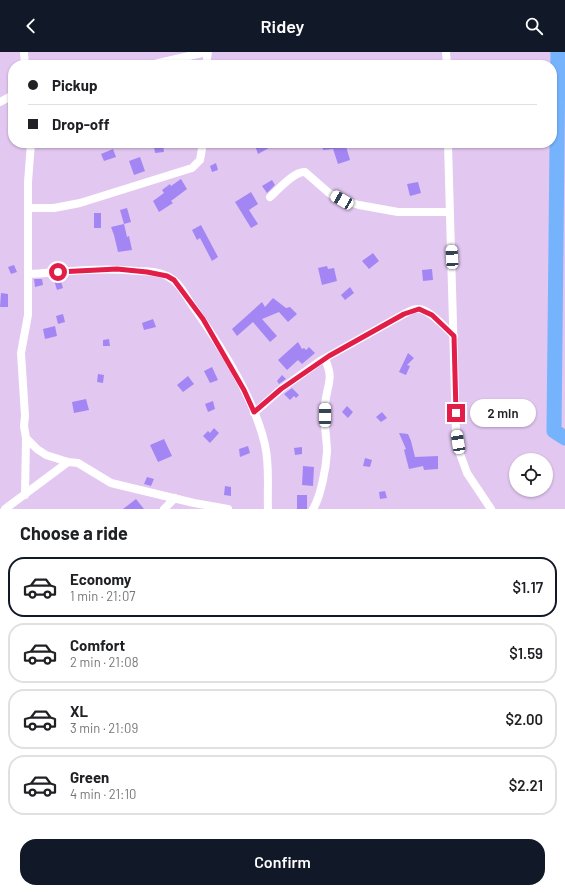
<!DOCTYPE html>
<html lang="en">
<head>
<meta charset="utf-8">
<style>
  :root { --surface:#fff; --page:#f2f2f2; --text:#202124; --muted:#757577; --line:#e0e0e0; --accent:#111827 }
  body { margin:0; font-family:Barlow,sans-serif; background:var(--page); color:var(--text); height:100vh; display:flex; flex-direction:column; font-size:15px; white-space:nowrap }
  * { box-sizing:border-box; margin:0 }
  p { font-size:13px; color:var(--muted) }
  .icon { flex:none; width:22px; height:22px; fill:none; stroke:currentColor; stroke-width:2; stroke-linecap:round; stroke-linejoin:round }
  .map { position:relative; height:457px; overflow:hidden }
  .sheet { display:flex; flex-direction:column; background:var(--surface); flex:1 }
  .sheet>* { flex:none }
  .hud { position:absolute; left:8px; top:8px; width:549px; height:88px; border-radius:16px; box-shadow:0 1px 3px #0004; display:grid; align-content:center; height:88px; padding:0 20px; background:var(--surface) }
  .fabs { position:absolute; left:509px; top:401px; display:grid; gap:8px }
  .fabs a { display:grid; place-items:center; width:44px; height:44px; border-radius:50%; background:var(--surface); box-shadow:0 1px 3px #0004; font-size:20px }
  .end { position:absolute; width:18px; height:18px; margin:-9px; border:5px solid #e11d48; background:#fff; box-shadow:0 0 0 2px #fff }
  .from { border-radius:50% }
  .bubble { position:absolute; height:28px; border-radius:14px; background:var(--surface); box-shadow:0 1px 3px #0004; font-size:13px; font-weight:600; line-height:28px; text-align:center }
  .car { position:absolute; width:12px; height:24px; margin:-12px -6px; border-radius:5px; box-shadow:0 0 3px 1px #0007; background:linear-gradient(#fff 24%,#345 0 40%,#fff 0 76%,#345 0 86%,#fff 0) }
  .hud b { display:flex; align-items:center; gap:14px; height:38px; font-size:15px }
  .hud b+b { border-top:1px solid var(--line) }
  .hud i { width:10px; height:10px; background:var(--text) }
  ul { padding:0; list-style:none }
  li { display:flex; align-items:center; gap:12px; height:60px; margin:0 8px 6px; padding:0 12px; border:2px solid var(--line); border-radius:16px }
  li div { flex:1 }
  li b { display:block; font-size:15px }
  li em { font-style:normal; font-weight:600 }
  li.current { border-color:var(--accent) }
  li>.icon { width:36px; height:36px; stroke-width:1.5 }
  h2 { padding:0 20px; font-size:18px; line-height:48px }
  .primary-button { display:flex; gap:8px; margin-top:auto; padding:8px 20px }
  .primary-button a { flex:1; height:46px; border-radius:16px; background:var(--accent); color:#fff; font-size:16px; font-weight:600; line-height:46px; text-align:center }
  header { display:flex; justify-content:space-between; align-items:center; height:52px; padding:0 20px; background:var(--accent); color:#fff; font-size:18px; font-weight:600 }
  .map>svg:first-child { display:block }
</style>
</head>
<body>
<header><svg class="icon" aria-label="back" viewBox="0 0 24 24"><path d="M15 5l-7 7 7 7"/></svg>Ridey<svg class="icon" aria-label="search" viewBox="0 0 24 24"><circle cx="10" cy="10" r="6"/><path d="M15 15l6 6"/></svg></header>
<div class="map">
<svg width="565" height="457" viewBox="0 0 565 457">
  <rect width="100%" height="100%" fill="#e2c7f0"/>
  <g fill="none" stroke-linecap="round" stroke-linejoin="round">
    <path stroke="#75b3fd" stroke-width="15" d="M 558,0 L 554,379 L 565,386"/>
  </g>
  <path fill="#a386f3" d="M 254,91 L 278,91 L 258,102 Z
    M 322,91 L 345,91 L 350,108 L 338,112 L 333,97 L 323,98 Z
    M 163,93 L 164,100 L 155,101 L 154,95 Z
    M 113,97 L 116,105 L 104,109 L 101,102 Z
    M 140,105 L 145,119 L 134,123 L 129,109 Z
    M 216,111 L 218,118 L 212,120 L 210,114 Z
    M 181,127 L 187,137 L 171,149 L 173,151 L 159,160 L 153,149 L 164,141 L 162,138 L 170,132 L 171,134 Z
    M 272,128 L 275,133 L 267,141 L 262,134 Z
    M 418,130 L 421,141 L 410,144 L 407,132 Z
    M 251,140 L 258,152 L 249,158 L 258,172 L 251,176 L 235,150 Z
    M 127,156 L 131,170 L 124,172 L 120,158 Z
    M 94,161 L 101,161 L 101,176 L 94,176 Z
    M 124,172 L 127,185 L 129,184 L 132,198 L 118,200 L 114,183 L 111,175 Z
    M 201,173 L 218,205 L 212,209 L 200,186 L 197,188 L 192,178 Z
    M 373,201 L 379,209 L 369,217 L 362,209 Z
    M 14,213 L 17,220 L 11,222 L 8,215 Z
    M 327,214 L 328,217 L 334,216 L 337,229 L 322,233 L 318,216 Z
    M 432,217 L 433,228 L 423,229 L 422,218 Z
    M 60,226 L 63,236 L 57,238 L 54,228 Z
    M 34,227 L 42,227 L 43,233 L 35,235 Z
    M 350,235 L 354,241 L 345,248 L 341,243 Z
    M 1,241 L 8,242 L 8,255 L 0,255 Z
    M 273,246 L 286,256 L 290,255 L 297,262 L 288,270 L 279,260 L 262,267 L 277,284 L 270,290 L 253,270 L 237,284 L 232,277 L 262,250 L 265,255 Z
    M 63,262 L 65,270 L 58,272 L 56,264 Z
    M 153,267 L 156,275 L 144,278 L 142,271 Z
    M 55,274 L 57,284 L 45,287 L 43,277 Z
    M 109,287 L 110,294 L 103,294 L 103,288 Z
    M 298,290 L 302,297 L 304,296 L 306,298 L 309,295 L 315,301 L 302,312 L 298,308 L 287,318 L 278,308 Z
    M 408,301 L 414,306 L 407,313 L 410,314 L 406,323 L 399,320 Z
    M 212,315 L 218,328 L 210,331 L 204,319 Z
    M 98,322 L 104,323 L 103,331 L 97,330 Z
    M 282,323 L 286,327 L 279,332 L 277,329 Z
    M 188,324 L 194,332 L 183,340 L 177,333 Z
    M 292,336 L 299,343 L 296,346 L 294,344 L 290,348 L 284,342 Z
    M 86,347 L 89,358 L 74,361 L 72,350 Z
    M 213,349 L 215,357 L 208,360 L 205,352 Z
    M 347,354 L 353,360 L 348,366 L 342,360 Z
    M 382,360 L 387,366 L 381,370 L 376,365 Z
    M 214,376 L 219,381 L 210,391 L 203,384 L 208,379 L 210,381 Z
    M 399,381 L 408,382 L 411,389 L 415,405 L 438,404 L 438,417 L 424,418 L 423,414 L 409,417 L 404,398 L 406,397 Z
    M 164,387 L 172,404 L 158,410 L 150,393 Z
    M 248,394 L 250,401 L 240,405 L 239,397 Z
    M 302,395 L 302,402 L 295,403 L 294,396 Z
    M 365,406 L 372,408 L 370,415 L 363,414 Z
    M 303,414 L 314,415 L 313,434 L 302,433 Z
    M 147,425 L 154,427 L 151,434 L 144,432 Z
    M 225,434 L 231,435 L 231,444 L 224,443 Z
    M 385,439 L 387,446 L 380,447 L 379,440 Z
    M 297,443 L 307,443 L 307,457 L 297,457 Z
    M 136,447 L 144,457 L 123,457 Z"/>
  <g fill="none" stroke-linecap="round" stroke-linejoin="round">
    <path stroke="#fff" stroke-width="8" d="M 24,0 L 25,13
      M 446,0 L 447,13
      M 150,13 L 206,0
      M 206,13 L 208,0
      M 0,50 L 13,43
      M 31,91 L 28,130 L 28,263 L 21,301 L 25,364 L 24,374 L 26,386 L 37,397 L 46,403 L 68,410 L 78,411 L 111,431 L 194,451 L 228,457
      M 448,91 L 456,381 L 459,399 L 467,421 L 491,457
      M 270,145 C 278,138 294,119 305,120 L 329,141 L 342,148 L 359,153 L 398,160 L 450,160
      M 28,156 L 54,156 L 80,151 L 192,116 L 200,108 L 203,91
      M 28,222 C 64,220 101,215 137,219 C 147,219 159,220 167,224 C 180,230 186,245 194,256 C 221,294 255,348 265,393 C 270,415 267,435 268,457
      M 254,361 L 281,337 L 320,309 L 404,262 C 408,260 414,256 419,257 C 430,258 446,276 454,284
      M 25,443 L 26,386
      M 5,457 L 68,410
      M 164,457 L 175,446
      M 313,457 C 321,444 326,416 327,400 C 327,385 323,370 325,354 C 326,333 335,329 325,307"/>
  </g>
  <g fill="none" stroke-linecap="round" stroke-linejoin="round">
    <path stroke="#e11d48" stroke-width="5" d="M 58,220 L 117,217 L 147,220 L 167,224 L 174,228 L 203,267 L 244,338 L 254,360 L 281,337 L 329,304 L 404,262 L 419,257 L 432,263 L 454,284 L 456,361"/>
  </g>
</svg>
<div class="fabs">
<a><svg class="icon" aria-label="locate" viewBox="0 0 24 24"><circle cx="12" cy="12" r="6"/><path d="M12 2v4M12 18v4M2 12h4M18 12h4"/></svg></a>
</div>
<i class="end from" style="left:58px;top:220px"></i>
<i class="end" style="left:456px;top:361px"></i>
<div class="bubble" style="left:470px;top:347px;width:66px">2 min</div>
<i class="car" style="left:342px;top:148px;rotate:300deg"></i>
<i class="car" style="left:452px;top:205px;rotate:357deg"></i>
<i class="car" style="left:325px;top:363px;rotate:0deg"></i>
<i class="car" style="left:458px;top:390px;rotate:351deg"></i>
<div class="hud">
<b><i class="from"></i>Pickup</b>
<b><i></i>Drop-off</b>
</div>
</div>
<section class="sheet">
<h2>Choose a ride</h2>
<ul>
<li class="current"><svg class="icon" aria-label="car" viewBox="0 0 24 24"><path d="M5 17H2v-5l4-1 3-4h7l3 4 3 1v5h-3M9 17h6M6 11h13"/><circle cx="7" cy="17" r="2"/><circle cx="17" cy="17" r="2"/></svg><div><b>Economy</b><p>1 min · 21:07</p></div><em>$1.17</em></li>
<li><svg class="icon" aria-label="car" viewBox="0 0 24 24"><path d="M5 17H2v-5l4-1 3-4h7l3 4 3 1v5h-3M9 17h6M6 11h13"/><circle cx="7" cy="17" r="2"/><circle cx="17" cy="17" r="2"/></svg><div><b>Comfort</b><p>2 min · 21:08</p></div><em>$1.59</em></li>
<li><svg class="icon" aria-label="car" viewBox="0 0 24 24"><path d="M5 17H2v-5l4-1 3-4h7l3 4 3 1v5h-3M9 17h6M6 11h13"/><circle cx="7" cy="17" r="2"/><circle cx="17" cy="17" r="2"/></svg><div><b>XL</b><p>3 min · 21:09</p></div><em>$2.00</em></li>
<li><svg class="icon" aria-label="car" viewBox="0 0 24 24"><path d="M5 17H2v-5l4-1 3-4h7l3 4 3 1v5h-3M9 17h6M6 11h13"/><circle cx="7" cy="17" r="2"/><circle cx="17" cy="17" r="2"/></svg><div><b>Green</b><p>4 min · 21:10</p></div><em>$2.21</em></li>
</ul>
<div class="primary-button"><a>Confirm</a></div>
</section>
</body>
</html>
